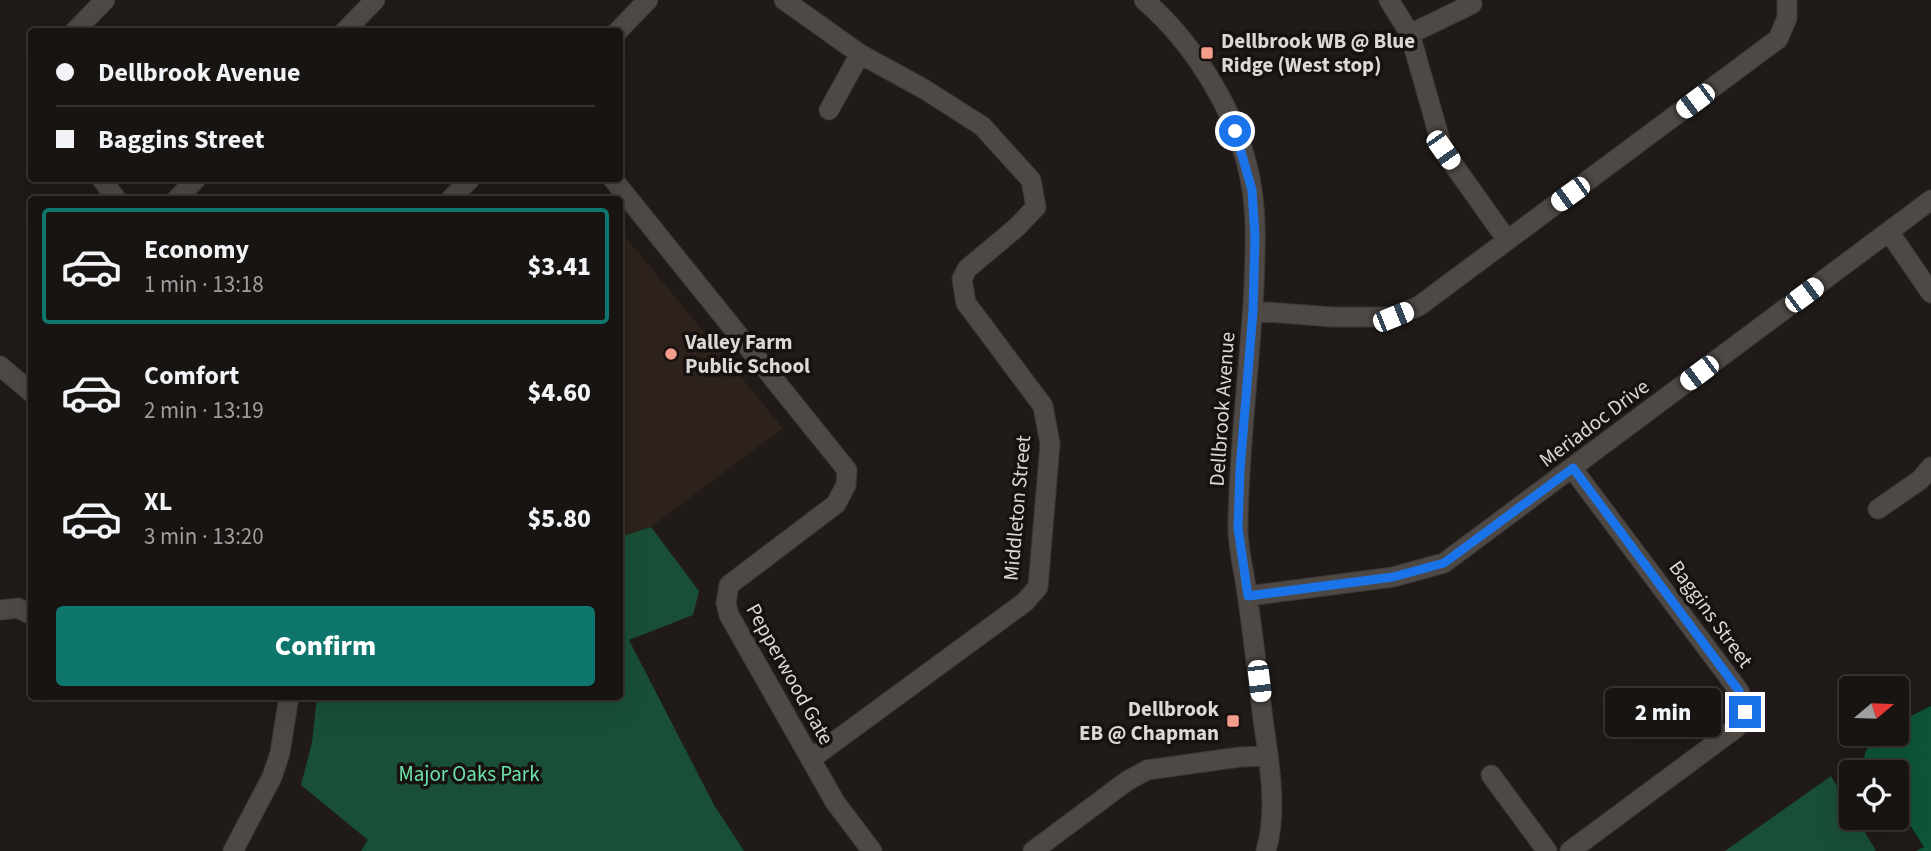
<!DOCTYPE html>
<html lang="en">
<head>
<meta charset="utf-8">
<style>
  :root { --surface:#181412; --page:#252120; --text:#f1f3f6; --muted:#9f9e9f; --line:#363332; --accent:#0f766e }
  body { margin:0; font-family:"Source Sans 3",sans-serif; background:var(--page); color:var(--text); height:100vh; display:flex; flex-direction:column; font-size:26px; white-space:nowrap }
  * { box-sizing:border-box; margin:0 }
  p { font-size:23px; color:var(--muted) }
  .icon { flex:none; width:38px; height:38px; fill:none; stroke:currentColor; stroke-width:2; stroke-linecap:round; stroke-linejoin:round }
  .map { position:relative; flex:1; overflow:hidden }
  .sheet { position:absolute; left:28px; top:196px; width:595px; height:504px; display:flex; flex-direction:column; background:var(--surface); border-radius:7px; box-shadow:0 7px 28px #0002,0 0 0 2px var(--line) }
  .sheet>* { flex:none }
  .hud { position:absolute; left:28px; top:28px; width:595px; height:154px; border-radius:7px; box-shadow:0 7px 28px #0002,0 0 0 2px var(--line); display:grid; align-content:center; height:154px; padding:0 28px; background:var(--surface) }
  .needle { width:46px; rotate:71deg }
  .buttons { position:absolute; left:1839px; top:676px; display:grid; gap:14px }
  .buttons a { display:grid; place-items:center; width:70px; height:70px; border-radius:7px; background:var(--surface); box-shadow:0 7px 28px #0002,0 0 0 2px var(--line); font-size:35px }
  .end { position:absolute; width:32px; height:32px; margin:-16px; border:9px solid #1a73e8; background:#fff; box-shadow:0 0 0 4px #fff }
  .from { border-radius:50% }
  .bubble { position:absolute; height:49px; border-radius:7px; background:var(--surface); box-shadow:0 7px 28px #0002,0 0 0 2px var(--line); font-size:23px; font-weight:800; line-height:49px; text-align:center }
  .car { position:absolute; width:21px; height:42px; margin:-21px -10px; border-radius:9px; box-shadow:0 0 5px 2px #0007; background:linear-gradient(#fff 24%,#345 0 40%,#fff 0 76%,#345 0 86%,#fff 0) }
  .hud b { display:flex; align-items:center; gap:24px; height:66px; font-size:26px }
  .hud b+b { border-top:2px solid var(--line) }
  .hud i { width:18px; height:18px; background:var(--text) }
  ul { padding:12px 0 0; list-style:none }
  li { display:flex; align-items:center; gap:21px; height:116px; margin:0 14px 10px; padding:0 14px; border:4px solid transparent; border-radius:7px }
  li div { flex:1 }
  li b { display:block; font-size:26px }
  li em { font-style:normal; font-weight:800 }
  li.current { border-color:var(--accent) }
  li>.icon { width:63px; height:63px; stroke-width:1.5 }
  .primary-button { display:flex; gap:14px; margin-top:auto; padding:14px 28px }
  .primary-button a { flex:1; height:80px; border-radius:7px; background:var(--accent); color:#fff; font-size:28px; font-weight:800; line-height:80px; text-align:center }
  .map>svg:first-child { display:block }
</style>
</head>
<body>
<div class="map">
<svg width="1931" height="851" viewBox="0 0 1931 851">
  <rect width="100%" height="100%" fill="#201b18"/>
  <path fill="#2d221c" d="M 620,230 L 783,428 L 651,527 L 620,537 Z"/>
  <path fill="#194f37" d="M 651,527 L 699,591 L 693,615 L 629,640 L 714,805 L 744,851 L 361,851 L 368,840 L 301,785 L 312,742 L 317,697 L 620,696 L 620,537 Z
    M 1831,776 L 1851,810 L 1852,817 L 1856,817 L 1876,851 L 1725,851 Z"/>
  <path fill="#0d563a" d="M 1931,706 L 1931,851 L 1916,851 L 1924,847 L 1910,825 L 1902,825 L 1897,817 L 1897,772 L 1861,772 L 1866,750 L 1888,733 L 1897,733 L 1897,726 L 1909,717 Z"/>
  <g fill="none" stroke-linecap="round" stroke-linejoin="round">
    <defs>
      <path id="street" d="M 784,0 L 860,54 L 924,89 L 982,126 L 1031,180 L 1036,207 L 1017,227 L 967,269 L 962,279 L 966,303 L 1043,406 L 1050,444 L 1038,587 L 1025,602 L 811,759
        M 1144,0 C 1197,46 1242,120 1252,190 C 1257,222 1255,254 1254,286 C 1250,365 1239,445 1238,524 C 1237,547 1244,570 1247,593 C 1253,635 1258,677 1263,719 C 1269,761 1278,810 1266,851
        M 1389,0 L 1410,34 L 1443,150 L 1507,240
        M 74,32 L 105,0
        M 344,32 L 375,0
        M 617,32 L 648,0
        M 1410,34 L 1472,4
        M 829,110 L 860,54
        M 101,178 L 117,200
        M 612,178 L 847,470 L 846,485 L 836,504 L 729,585 L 726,603 L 729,615 L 835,802 L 872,851
        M 176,200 L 197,178
        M 450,200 L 471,178
        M 1889,232 L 1931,293
        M 1253,311 L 1333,317 L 1393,317 L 1419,306 L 1778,39 L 1787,18 L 1787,0
        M 0,366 L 32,393
        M 1878,509 L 1920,480 L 1931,467
        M 1248,596 L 1393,577 L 1444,563 L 1931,200
        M 0,610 L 18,608 L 32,615
        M 1491,775 L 1547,851
        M 233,851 L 272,777 L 280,753 L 289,696
        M 1033,851 L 1127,781 L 1147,770 L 1240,757 L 1268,756
        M 1570,851 L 1736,728 L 1745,712 L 1739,691 L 1572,468"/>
    </defs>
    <use href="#street" stroke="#3b3836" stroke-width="21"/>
    <use href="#street" stroke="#4f4945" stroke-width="19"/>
  </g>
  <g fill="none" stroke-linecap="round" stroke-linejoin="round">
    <path stroke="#1a73e8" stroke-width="9" d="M 1235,131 L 1252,190 L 1255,237 L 1253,311 L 1240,470 L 1238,528 L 1248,596 L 1393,577 L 1444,563 L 1573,468 L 1739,691 L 1745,712"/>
  </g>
  <g fill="#f49d8b" stroke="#17120f" stroke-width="2.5">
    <rect x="1200" y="46" width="14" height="14" rx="3.5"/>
    <circle cx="671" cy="354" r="7"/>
    <rect x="1226" y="714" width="14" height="14" rx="3.5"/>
  </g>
  <g text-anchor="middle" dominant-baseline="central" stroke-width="7" stroke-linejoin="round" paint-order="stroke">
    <g font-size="21" font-weight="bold" fill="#dbd8d6" stroke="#17120f" text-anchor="start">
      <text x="1221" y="41">Dellbrook WB @ Blue<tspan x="1221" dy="24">Ridge (West stop)</tspan></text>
      <text x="685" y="342">Valley Farm<tspan x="685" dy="24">Public School</tspan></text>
      <text x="1219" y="709" text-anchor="end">Dellbrook<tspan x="1219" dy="24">EB @ Chapman</tspan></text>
    </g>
    <g font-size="21" fill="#dbd8d6" stroke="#17120f">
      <text transform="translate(1222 409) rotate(-86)">Dellbrook Avenue</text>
      <text transform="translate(1594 423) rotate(-37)">Meriadoc Drive</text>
      <text transform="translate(1017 508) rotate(-85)">Middleton Street</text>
      <text transform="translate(1711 614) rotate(54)">Baggins Street</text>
      <text transform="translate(790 674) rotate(61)">Pepperwood Gate</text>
    </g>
    <g font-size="21" fill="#6be2ab" stroke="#17120f">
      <text x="469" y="774">Major Oaks Park</text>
    </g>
  </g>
</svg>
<div class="buttons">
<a><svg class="needle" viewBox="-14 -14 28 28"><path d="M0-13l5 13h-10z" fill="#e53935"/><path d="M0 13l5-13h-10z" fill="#9f9e9f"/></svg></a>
<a><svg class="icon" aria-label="locate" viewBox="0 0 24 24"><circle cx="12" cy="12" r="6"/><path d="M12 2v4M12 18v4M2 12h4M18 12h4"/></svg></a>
</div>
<i class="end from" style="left:1235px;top:131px"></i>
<i class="end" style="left:1745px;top:712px"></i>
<div class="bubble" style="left:1605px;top:688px;width:116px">2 min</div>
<i class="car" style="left:1695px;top:101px;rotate:233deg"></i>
<i class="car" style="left:1443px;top:150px;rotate:145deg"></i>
<i class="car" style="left:1570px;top:194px;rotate:234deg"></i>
<i class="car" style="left:1804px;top:295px;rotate:53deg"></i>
<i class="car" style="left:1393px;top:317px;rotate:68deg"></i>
<i class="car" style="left:1699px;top:373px;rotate:233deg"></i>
<i class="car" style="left:1259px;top:681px;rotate:173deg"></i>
<div class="hud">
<b><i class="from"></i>Dellbrook Avenue</b>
<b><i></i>Baggins Street</b>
</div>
<section class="sheet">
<ul>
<li class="current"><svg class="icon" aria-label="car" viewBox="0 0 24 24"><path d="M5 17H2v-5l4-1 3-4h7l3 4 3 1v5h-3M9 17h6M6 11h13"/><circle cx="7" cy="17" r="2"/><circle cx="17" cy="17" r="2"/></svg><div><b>Economy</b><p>1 min · 13:18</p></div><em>$3.41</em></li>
<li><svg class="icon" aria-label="car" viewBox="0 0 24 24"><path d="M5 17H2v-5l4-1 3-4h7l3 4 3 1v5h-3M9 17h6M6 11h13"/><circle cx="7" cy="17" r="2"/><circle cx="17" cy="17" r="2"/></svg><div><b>Comfort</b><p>2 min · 13:19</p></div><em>$4.60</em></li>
<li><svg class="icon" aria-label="car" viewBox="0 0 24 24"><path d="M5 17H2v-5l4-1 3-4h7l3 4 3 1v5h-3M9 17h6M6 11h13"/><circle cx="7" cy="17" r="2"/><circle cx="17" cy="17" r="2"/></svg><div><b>XL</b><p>3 min · 13:20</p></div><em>$5.80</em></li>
</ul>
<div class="primary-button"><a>Confirm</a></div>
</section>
</div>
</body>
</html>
